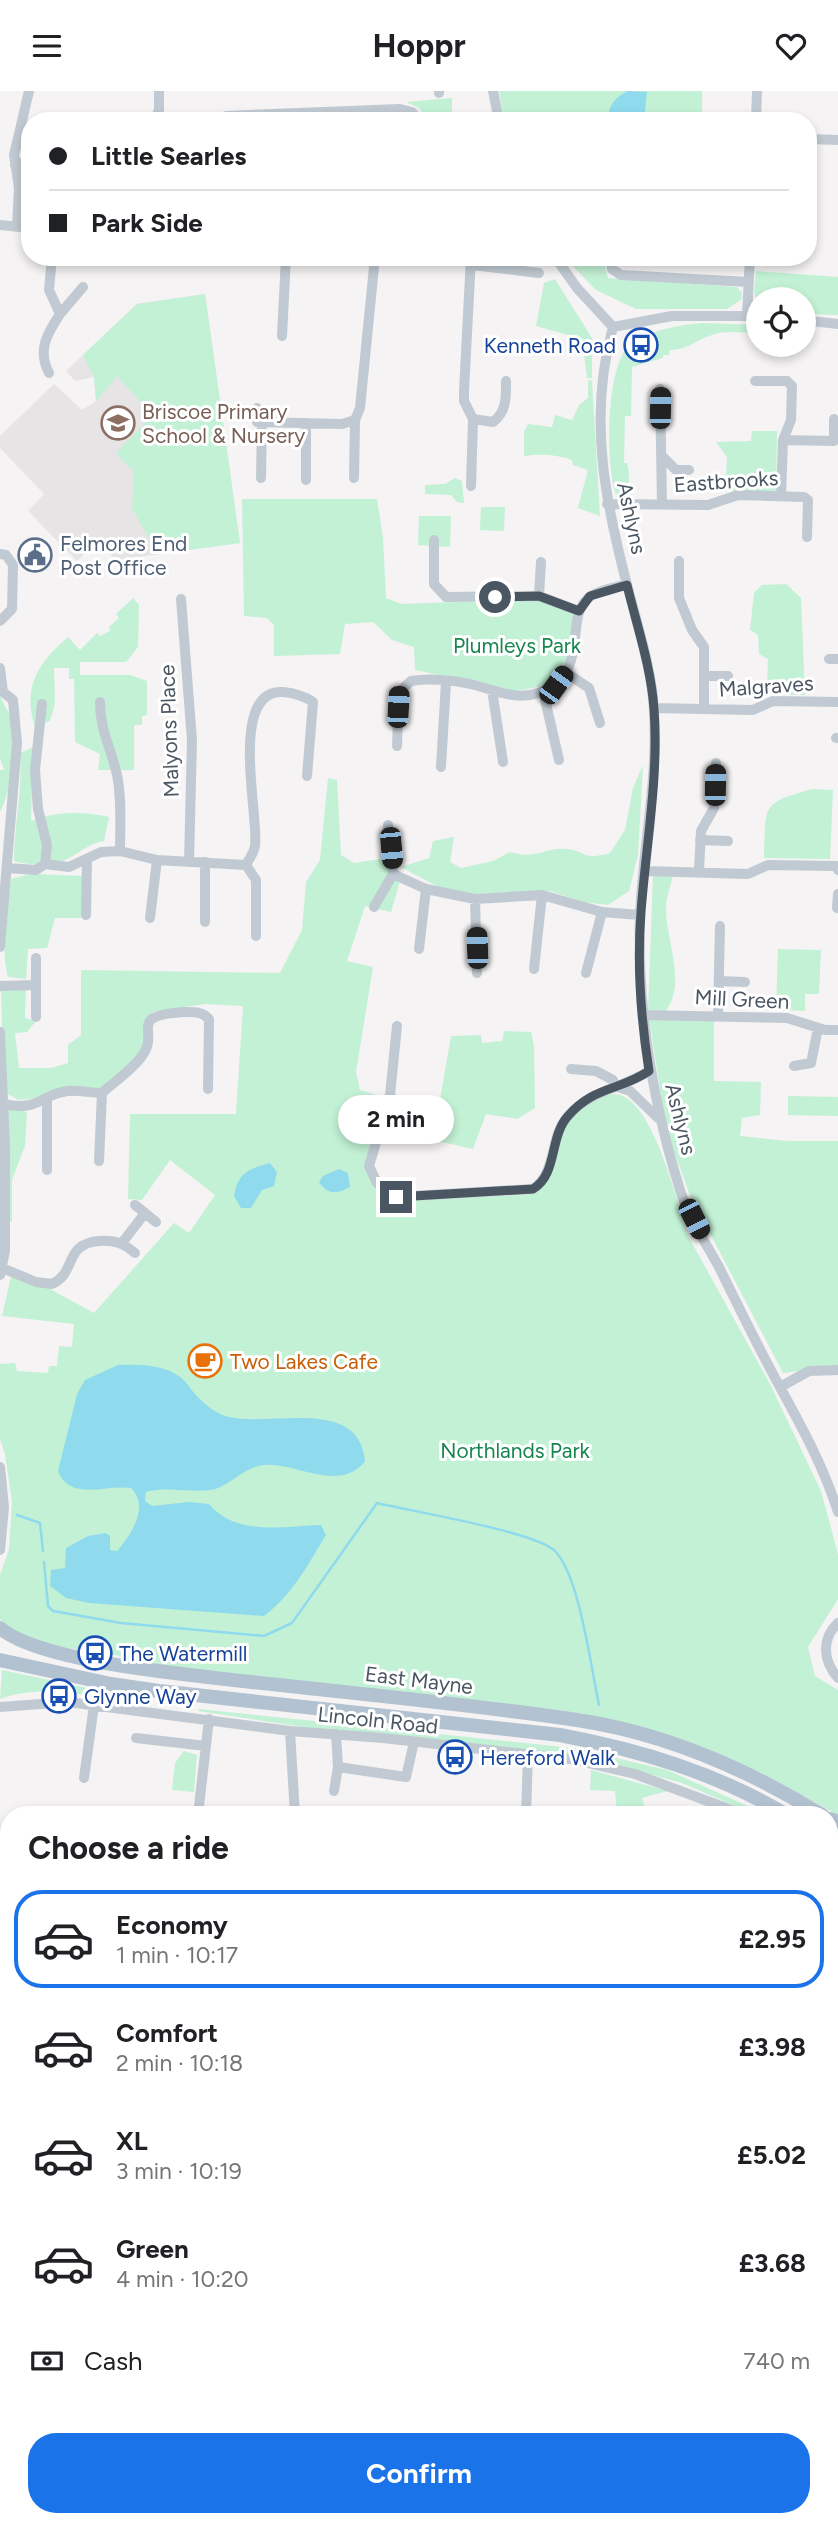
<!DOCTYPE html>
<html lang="en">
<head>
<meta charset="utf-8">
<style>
  :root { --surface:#fff; --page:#f2f2f2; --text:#202124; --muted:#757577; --line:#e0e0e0; --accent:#1a73e8 }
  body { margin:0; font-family:Figtree,sans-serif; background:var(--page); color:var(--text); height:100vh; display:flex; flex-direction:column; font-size:26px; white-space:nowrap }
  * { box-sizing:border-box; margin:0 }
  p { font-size:23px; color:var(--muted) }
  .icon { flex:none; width:38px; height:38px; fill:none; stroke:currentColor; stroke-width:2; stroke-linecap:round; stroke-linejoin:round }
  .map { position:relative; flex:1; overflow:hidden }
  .details { position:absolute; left:0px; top:1715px; width:838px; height:721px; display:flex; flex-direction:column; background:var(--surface); border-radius:28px 28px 0 0; box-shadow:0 4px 10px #0003 }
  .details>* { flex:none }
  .banner { position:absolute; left:21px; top:21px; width:796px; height:154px; border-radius:28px; box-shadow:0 4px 10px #0003; display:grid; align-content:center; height:154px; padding:0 28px; background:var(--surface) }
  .buttons { position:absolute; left:746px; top:196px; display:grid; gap:14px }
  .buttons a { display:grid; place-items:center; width:70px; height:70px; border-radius:50%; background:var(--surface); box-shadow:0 4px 10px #0003; font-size:35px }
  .end { position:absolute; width:32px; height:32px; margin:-16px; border:9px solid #4a5661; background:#fff; box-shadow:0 0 0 4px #fff }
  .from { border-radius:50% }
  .bubble { position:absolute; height:49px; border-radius:24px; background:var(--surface); box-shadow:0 4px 10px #0003; font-size:23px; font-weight:700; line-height:49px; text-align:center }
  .car { position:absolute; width:21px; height:42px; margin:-21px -10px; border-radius:9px; box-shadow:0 0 5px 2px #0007; background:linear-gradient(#222 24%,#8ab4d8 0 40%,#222 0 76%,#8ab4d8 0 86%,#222 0) }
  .banner b { display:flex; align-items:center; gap:24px; height:66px; font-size:26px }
  .banner b+b { border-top:2px solid var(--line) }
  .banner i { width:18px; height:18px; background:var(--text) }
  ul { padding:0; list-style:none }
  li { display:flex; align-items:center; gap:21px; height:98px; margin:0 14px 10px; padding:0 14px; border:4px solid transparent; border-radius:28px }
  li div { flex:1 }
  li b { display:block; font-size:26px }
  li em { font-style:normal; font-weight:700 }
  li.current { border-color:var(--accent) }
  li>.icon { width:63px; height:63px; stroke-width:1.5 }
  h2 { padding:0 28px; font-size:32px; line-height:84px }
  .pay { display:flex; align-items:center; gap:18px; height:77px; padding:0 28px; font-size:26px }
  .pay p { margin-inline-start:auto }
  .cta { display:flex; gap:14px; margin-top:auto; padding:14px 28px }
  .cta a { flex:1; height:80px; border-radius:28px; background:var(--accent); color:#fff; font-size:28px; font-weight:700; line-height:80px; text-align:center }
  header { display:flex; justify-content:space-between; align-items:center; height:91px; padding:0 28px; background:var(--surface); font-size:32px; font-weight:700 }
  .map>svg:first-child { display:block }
</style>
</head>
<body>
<header><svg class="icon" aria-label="menu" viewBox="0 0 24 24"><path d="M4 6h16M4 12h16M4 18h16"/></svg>Hoppr<svg class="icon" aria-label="heart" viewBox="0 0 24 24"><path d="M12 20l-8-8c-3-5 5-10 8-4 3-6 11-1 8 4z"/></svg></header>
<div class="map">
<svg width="838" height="2436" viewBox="0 0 838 2436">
  <rect width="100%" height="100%" fill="#f5f3f3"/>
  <path fill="#e6e4e5" d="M 205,203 L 240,452 L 116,469 L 97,451 L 77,470 L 28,420 L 44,403 L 0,357 L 0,345 L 54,293 L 82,319 L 96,310 L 94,286 L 75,290 L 66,280 L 137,213 Z
    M 838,2050 L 838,2176 L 830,2175 L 830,2113 Z
    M 400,2427 L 651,2427 L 629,2429 L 629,2436 L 401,2436 Z"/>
  <path fill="#c3f1d5" d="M 499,0 L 702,0 L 702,30 L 504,30 Z
    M 452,7 L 452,30 L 427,30 L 419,17 L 406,11 Z
    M 564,166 L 602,166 L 608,187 L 737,196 L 742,202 L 741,209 L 727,218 L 636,218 L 596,199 Z
    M 756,180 L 838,186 L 838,224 L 803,223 L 803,208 L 758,208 L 758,216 L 754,200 Z
    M 555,188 L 592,247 L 592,287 L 587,287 L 582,248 L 536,235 L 544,192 Z
    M 205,203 L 240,452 L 159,463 L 132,418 L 134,381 L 116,362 L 153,324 L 117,285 L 96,310 L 94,286 L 83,264 L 137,213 Z
    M 702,232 L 758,234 L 758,242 C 743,242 725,239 712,244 C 695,249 688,259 670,259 L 669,264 L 663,264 L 663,267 L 632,276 L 631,325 L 625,325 L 624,372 L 627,372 L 629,381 L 628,407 L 617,406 C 605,379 605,273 630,254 C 649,239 679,234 702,232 Z
    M 588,289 L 592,290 L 600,425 L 578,417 L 588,379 L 573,374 L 572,369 C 555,363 541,363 524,365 L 524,341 L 528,333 L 552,336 L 555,324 L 572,329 L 579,314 L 588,307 Z
    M 752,340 L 777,340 L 776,400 L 725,400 L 727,366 L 716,351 L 751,350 Z
    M 455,387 L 462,390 L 464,412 L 457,411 L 451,404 L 425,403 L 425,394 L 445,393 Z
    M 242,408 L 377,408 L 383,447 L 386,507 L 402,513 L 541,508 L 576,520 L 571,560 L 554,593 L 516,600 L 415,579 L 414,556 L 392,549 L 373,531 L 345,533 L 340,563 L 274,565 L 274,534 L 267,527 L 244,525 Z
    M 481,416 L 505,416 L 504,440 L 480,439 Z
    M 419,425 L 451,425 L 450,456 L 418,454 Z
    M 786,493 L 801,507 L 805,604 L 767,604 L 768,568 L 759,563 L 758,544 L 750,539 L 754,502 L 762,494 Z
    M 133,507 L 139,514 L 138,556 L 126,571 L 80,571 L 80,584 L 130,584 L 147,590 L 147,624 L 142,625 L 142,634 L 134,634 L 134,679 L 98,679 L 100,663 L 75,651 L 74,588 L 69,588 L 69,577 L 54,577 L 55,613 L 50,630 L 35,636 C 22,596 38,572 68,546 L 80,559 L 97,542 L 100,545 L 110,540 L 109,536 L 119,527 L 116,523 Z
    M 0,604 C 3,613 9,621 12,629 C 17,651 11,702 0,721 L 0,679 L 4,679 L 0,667 Z
    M 33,656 L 31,730 C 56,720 83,720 109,726 L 104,750 C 90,752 82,760 69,767 C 55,775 29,775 14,770 C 14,734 23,698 20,662 Z
    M 643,674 L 638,764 L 629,800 L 608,814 L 583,811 L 550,800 L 474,803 L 440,797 L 401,776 L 429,767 L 433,750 L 454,746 L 450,771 L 461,777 L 493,770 L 510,761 C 538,769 544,756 566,758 C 589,760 580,770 610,762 L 625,739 L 633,697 Z
    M 328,687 L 337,689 L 341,764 L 354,772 L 380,768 L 400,790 L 391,821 L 365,815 L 347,870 L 373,876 L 356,981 L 360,999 L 380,1005 L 366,1074 L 402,1109 L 525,1104 C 561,1096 550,1053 569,1029 C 577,1019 592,1010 604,1005 C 647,986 673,1100 684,1129 L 687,1143 L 770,1293 L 821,1400 L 838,1463 L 838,1508 L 808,1556 L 815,1585 L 838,1599 L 838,1724 L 762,1682 L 674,1647 L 134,1570 C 92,1552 32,1566 0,1528 L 0,1484 L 9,1458 L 12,1411 L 5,1363 L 0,1348 L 0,1273 L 15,1272 L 17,1280 L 48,1282 L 49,1275 L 57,1275 L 59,1255 L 72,1256 L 74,1233 L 2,1225 L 11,1186 L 39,1192 L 94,1222 L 174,1132 L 189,1142 L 215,1104 L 170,1069 L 142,1109 L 128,1108 L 130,1023 L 236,1023 L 243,915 L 205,913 L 152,921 L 145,936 L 144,963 L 102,1002 L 19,1009 L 4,1001 L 1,897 L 26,897 L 25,927 L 36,930 L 27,941 L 15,942 L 19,977 L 51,977 L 68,972 L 68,954 L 81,944 L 81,879 L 280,882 L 302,839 L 306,791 L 320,769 Z
    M 812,698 L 833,699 L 830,768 L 764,767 C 767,715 758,713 812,698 Z
    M 30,783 L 85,785 L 81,827 L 55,827 L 47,857 L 28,858 L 26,888 L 8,886 C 0,856 7,819 11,788 Z
    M 673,784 C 671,794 666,806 666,816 C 665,849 689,896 663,923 L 648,919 L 653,785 Z
    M 778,858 L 821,859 L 819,903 L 805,903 L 805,920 L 776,919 Z
    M 649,926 L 714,926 L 714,990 L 761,991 L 760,1024 L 742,1027 L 740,1045 L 787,1050 L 838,1050 L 838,1275 L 783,1282 L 690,1104 L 666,1039 Z
    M 504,940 L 531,941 L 534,955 L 535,1017 L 517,1028 L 486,1023 L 473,1058 L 433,1049 L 451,945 L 481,944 L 482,952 L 502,950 Z
    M 788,1005 L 838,1006 L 838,1025 L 788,1024 Z
    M 8,1017 L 22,1017 L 27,1022 L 25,1055 L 12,1089 L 12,1131 L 7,1130 Z
    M 2,1579 L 125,1605 L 124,1610 C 85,1604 38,1593 0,1608 Z
    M 199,1618 L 573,1657 L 667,1679 L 768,1724 L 756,1724 L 682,1692 L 601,1670 L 324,1639 L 198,1620 Z
    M 184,1660 L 197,1664 L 194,1701 L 172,1699 L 175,1672 Z
    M 591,1679 L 668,1700 L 642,1707 L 647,1724 L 617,1724 L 615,1700 L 590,1699 Z
    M 830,1765 L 838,1772 L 838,1912 L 830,1931 L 830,1877 L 837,1835 L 836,1813 L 830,1793 Z
    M 0,1945 L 9,1950 L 9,2004 L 0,2006 Z
    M 830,2195 L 838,2196 L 838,2398 L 830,2394 Z
    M 9,2369 L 9,2427 L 69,2427 L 68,2436 L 0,2436 L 0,2371 Z
    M 737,2427 L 811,2427 L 807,2436 L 740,2436 Z"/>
  <path fill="#90daee" d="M 628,0 L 647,1 L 644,30 L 608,30 C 607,16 616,5 628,0 Z
    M 270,1072 L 277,1081 L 274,1095 L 262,1099 L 251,1117 L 241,1117 L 234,1105 C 238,1082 248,1078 270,1072 Z
    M 339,1078 L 348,1082 L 350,1096 C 338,1103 327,1104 319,1091 L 323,1085 Z
    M 118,1274 C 140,1273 173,1273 188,1294 C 196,1306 211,1320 225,1325 C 266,1338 359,1303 365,1370 C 340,1403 296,1371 264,1374 C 243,1376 229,1396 211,1399 C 189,1402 168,1395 146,1401 L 145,1410 L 152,1415 L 188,1411 L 209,1413 C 237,1446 283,1435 321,1434 L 326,1444 C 308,1474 292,1504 264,1525 L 89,1512 L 66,1507 L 50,1495 L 51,1479 L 65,1477 L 66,1457 L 88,1445 L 106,1442 L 110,1445 L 110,1459 L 117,1460 C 131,1444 150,1416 131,1397 C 106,1393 70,1411 58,1380 L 77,1303 L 85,1289 Z"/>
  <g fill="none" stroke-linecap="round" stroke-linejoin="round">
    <path stroke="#90daee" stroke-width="2.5" d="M 17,1424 L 40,1432 L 43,1460
      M 44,1471 L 48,1515 L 53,1520 L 121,1532 L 264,1545 L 292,1532 L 377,1412 C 409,1420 539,1441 556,1461 C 580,1488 591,1577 599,1614"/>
    <path stroke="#c1cad2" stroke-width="10" d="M 439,0 L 439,2
      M 493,0 L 499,30
      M 226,25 L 400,18 L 412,21 L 420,30
      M 154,30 L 159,19 L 159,0
      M 756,30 L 757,0
      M 808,48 L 838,49
      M 15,74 L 30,70
      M 0,134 L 30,137
      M 17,135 L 19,97 L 14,64 L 29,0
      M 471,166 L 464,300 L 464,310 L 473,328 L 493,331 C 507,320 506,306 506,290
      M 555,166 L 577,197 L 613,236
      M 610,166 L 612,178 L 621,184 L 749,191
      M 162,169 L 162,166
      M 472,174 L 539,182
      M 60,223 L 83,196
      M 747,224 L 750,166
      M 803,229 L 838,233
      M 613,236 C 587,327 606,416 630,505 C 640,543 652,581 654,620 C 658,689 643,756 640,824 C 637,919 652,1009 680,1099 C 688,1126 706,1152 719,1176 C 739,1217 759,1258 781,1298 C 803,1338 824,1377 838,1421
      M 613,236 L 672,225 L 758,225
      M 282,245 L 286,166
      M 49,282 C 37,259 47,243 60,223 L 49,199 L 52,166
      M 755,290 L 787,290 L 792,295 L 791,329 L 783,349 L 781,405
      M 660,298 L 662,413
      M 257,317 L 257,331 L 342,333 L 355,329 L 360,317 L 375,166
      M 783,349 L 834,350 L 834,328
      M 663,366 L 676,379 L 689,379
      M 261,387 L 262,331
      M 354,387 L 355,329
      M 306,389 L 306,332
      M 471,395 L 473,328
      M 607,413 L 708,414 L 738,404 L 804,406 L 808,409 L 807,446
      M 434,449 L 434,493 L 446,506 L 539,505 L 579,520
      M 679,470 L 679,507 L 692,539 L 704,556 L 704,618
      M 539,505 L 541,471
      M 181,508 L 192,649 L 189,771
      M 0,530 L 12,518 L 13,474 L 6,464 L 0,463
      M 829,568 L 838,568
      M 0,577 L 3,601 L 13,609 L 17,652 L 0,856
      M 565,581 L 589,597 L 600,632
      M 704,585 L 728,585
      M 492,599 L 503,671
      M 543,600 L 559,669
      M 100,611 C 100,640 111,656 117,684 C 122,708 120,735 120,760
      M 42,613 L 35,679 L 38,718 L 47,754 L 45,773
      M 654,617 L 753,619 L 773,610 L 838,611
      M 836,647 L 838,647
      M 397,655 L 399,601 L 411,590 C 428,587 453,589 470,593 C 493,598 515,610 538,602 C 594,584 561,524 591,505 C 601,498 615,497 627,493
      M 441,676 L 446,591
      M 388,734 L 393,783 L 426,798 L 475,808 L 542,804 L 602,821 L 640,824
      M 700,749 L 728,750
      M 246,774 C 249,768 254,762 255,755 C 259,723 228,598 283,601 C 295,602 304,605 313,611 L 307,685
      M 7,777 L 36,779 L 45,773 L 69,776 L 101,761 L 120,760 L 157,769 L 246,774 L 256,789 L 256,845
      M 645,780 L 748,783 L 768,774 L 836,775 L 838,779
      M 699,780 L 701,740 L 714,717 L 716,672
      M 475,808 L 477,882
      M 374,816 L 393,783
      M 837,817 L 838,803
      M 86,824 L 87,768
      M 150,827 L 157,769
      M 205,831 L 205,771
      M 419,858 L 426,798
      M 36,867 L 36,926
      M 534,878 L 542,804
      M 586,882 L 602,821
      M 719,890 L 745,891
      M 0,895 L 36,894
      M 643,924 L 787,927 L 825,939 L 838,939
      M 718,924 L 720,835
      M 397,935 L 390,1004 L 369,1075 L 377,1092 L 396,1106 L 533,1098 C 557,1082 549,1046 568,1025 C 593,997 620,999 649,980
      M 0,941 L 5,1056 L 5,1160 L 0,1184
      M 794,975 L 811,972 L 818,937
      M 571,978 L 596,980 L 613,989 L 615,995 L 630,1000 L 658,1027
      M 47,1009 L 47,1079
      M 3,1013 C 42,1021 39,1003 68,1000 C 78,999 91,1002 102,1002 C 114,991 132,979 142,965 C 161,940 125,925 184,921 C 194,921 202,920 209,928 L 208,998
      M 99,1070 L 102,1002
      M 135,1114 L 156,1131
      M 122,1152 L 145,1122
      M 2,1177 L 36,1191 L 52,1193 C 77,1182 63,1153 99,1150 C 115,1149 123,1152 135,1162
      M 780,1296 L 809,1280 L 838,1279
      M 0,1376 L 4,1416 L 0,1459
      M 838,1532 C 821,1548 823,1570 838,1587
      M 0,1616 L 68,1611 L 290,1640 L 383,1647 L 570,1668 L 635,1683 L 745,1724
      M 290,1640 L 295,1724
      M 336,1643 L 338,1676 L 406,1686 L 414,1651
      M 136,1647 L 206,1655
      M 84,1687 L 94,1614
      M 334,1700 L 338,1676
      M 199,1721 L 225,1724
      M 198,1724 L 209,1628
      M 526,1724 L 528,1663
      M 0,1802 L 9,1804
      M 0,1827 L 9,1829
      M 830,1832 L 830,1833
      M 0,1935 L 9,1940
      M 0,2083 L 9,2073
      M 0,2084 L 9,2092
      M 830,2181 L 838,2183
      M 0,2221 L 9,2226
      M 0,2329 L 9,2325
      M 361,2427 L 361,2436
      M 77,2436 L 79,2427
      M 139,2436 L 139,2427"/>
    <path stroke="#b3c2d1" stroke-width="14" d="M 0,1537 C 41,1572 194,1584 251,1591 C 360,1603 469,1613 577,1629 C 665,1642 747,1678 822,1724
      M 0,1569 L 111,1593 L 159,1600 L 560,1644 C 640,1659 716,1682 787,1724
      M 830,1728 L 838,1731
      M 830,1752 L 838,1758
      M 830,1953 L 838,1928
      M 830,2013 L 838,1979
      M 830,2403 L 838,2406
      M 729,2427 L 732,2436
      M 817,2436 L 838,2426"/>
  </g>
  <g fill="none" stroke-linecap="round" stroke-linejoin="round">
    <path stroke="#4a5661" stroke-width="9" d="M 396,1106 L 533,1098 C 558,1083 549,1046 568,1025 C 594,995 619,1000 649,980 C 641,929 637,872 641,821 C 646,754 659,686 654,618 C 651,576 637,535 627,494 L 590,505 L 579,520 L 539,505 L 495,506"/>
  </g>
  <defs>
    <symbol id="bus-ring" viewBox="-11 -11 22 22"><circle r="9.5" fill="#fff" stroke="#1a4fb4" stroke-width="1.5"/><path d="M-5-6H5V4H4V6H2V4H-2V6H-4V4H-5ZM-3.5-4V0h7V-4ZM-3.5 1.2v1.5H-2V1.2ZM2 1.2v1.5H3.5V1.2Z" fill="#1a4fb4"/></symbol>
    <symbol id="school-ring" viewBox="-11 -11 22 22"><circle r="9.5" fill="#fff" stroke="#8d6e63" stroke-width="1.5"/><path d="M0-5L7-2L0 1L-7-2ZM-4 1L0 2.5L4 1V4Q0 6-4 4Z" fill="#8d6e63"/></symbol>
    <symbol id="civic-ring" viewBox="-11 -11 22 22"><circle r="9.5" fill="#fff" stroke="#5c6f8a" stroke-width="1.5"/><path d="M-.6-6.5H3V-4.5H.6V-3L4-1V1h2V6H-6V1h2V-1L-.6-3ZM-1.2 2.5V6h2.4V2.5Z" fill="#5c6f8a"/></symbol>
    <symbol id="cafe-ring" viewBox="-11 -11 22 22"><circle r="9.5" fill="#fff" stroke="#e8710a" stroke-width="1.5"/><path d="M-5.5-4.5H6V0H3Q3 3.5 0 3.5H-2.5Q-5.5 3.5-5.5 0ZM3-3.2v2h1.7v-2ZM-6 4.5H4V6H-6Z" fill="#e8710a"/></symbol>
  </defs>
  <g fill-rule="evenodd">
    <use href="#bus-ring" x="622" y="235" width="38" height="38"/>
    <use href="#school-ring" x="99" y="313" width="38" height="38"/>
    <use href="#civic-ring" x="16" y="445" width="38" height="38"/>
    <use href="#cafe-ring" x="186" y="1251" width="38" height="38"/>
    <use href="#bus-ring" x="76" y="1543" width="38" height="38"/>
    <use href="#bus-ring" x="40" y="1586" width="38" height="38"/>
    <use href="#bus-ring" x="436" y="1647" width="38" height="38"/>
  </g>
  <g text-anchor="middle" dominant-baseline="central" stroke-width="6" stroke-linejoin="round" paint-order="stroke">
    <g font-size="21" fill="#164399" stroke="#fff" text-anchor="start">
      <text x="616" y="254" text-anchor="end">Kenneth Road</text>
      <text x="119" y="1562">The Watermill</text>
      <text x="84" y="1605">Glynne Way</text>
      <text x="480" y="1666">Hereford Walk</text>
    </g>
    <g font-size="21" fill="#785e54" stroke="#fff" text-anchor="start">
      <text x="142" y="320">Briscoe Primary<tspan x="142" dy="24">School &amp; Nursery</tspan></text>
    </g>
    <g font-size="21" fill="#4a5661" stroke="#fff">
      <text transform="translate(726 390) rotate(-4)">Eastbrooks</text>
      <text transform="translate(632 427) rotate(78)">Ashlyns</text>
      <text transform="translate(766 595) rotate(-4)">Malgraves</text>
      <text transform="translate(169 640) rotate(-92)">Malyons Place</text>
      <text transform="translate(742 908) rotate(3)">Mill Green</text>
      <text transform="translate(681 1028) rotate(76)">Ashlyns</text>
      <text transform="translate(419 1589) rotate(7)">East Mayne</text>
      <text transform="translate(378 1629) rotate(6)">Lincoln Road</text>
    </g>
    <g font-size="21" fill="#4e5e75" stroke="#fff" text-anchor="start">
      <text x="60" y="452">Felmores End<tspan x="60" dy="24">Post Office</tspan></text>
    </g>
    <g font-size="21" fill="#17864f" stroke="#fff">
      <text x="517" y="554">Plumleys Park</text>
      <text x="515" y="1359">Northlands Park</text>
    </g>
    <g font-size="21" fill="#c56008" stroke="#fff" text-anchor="start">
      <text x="230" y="1270">Two Lakes Cafe</text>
    </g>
  </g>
</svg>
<div class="buttons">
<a><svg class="icon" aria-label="locate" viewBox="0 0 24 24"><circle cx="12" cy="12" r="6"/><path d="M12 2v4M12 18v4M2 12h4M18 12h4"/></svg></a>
</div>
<i class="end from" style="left:495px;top:506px"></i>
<i class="end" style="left:396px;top:1106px"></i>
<div class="bubble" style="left:338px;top:1004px;width:116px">2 min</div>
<i class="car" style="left:660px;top:317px;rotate:1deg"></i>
<i class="car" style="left:556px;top:594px;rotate:36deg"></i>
<i class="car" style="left:398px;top:616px;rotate:3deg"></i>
<i class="car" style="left:715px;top:694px;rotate:1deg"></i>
<i class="car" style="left:391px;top:757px;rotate:175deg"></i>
<i class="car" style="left:477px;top:857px;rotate:358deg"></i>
<i class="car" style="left:694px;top:1128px;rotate:153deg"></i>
<div class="banner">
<b><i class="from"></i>Little Searles</b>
<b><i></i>Park Side</b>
</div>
<section class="details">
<h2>Choose a ride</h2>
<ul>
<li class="current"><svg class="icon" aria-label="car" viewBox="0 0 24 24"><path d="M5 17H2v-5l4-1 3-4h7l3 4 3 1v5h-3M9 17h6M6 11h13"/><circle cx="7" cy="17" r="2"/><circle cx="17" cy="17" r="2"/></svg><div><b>Economy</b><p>1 min · 10:17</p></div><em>£2.95</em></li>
<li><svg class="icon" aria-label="car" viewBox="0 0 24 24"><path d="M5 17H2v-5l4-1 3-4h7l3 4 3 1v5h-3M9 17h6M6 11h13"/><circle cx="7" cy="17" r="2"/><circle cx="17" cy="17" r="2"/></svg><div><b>Comfort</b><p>2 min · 10:18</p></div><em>£3.98</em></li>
<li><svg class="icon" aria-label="car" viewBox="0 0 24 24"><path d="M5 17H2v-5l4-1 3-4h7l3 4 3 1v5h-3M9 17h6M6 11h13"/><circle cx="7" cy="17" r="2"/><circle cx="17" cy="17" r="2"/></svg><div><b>XL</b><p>3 min · 10:19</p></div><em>£5.02</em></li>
<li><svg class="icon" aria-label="car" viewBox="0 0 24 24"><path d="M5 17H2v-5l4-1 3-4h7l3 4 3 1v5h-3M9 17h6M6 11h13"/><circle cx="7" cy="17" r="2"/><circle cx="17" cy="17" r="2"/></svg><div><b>Green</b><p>4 min · 10:20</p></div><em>£3.68</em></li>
</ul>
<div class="pay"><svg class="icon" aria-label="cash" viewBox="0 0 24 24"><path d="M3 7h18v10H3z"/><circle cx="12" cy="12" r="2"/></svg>Cash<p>740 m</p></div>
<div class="cta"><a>Confirm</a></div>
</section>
</div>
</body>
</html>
